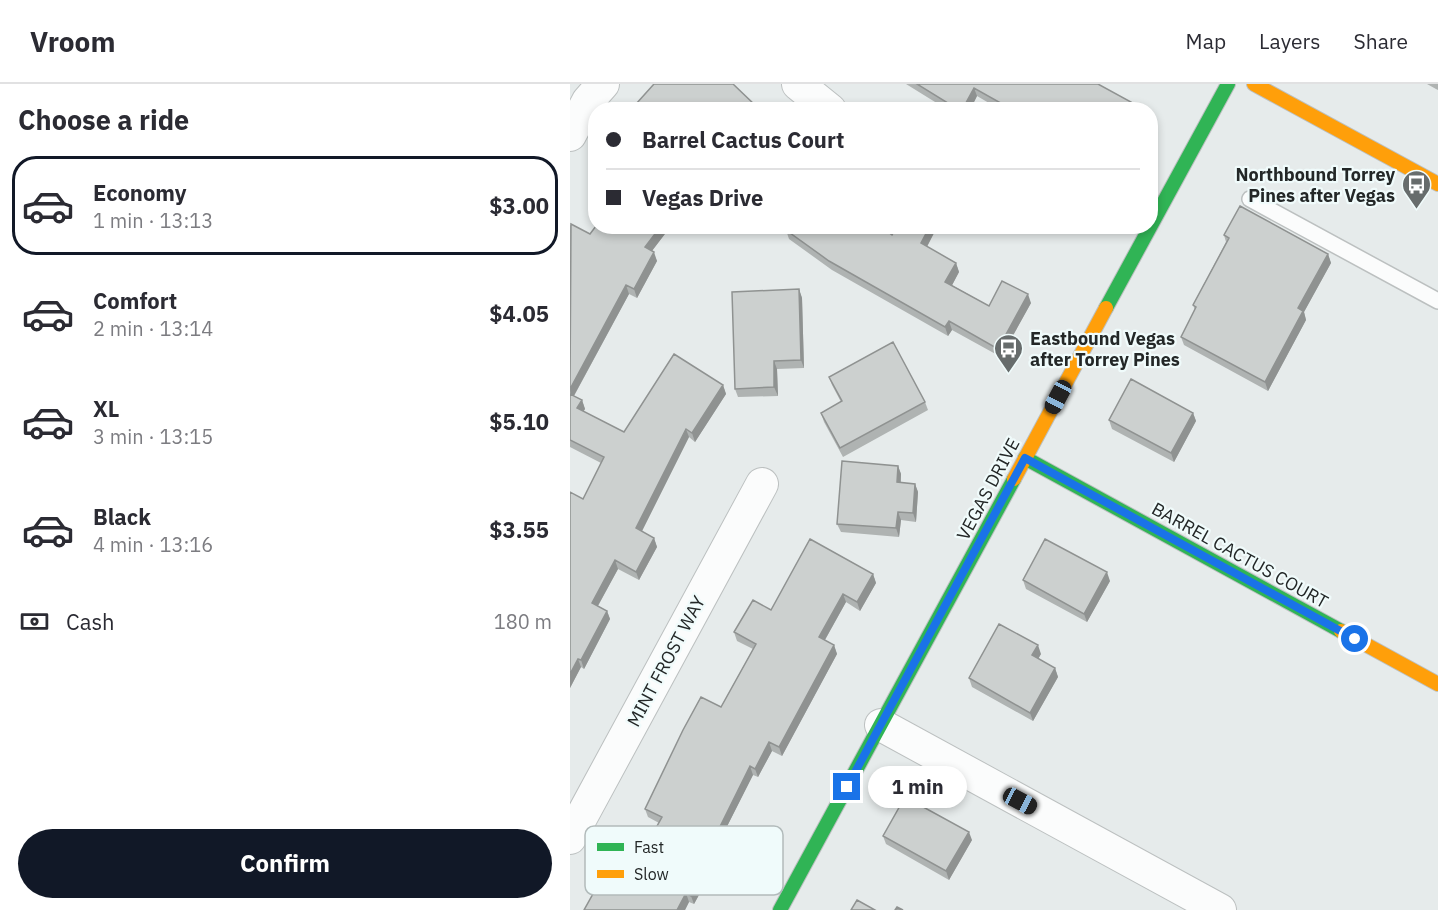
<!DOCTYPE html>
<html lang="en">
<head>
<meta charset="utf-8">
<style>
  :root { --surface:#fff; --page:#f7f7f7; --text:#2b2b33; --muted:#7c7c81; --line:#e1e1e2; --accent:#111827 }
  body { margin:0; font-family:"IBM Plex Sans",sans-serif; background:var(--page); color:var(--text); height:100vh; display:flex; flex-direction:column; font-size:22px; white-space:nowrap }
  * { box-sizing:border-box; margin:0 }
  p { font-size:20px; color:var(--muted) }
  .icon { flex:none; width:33px; height:33px; fill:none; stroke:currentColor; stroke-width:2; stroke-linecap:round; stroke-linejoin:round }
  .map { position:relative; flex:1; overflow:hidden }
  .drawer { display:flex; flex-direction:column; background:var(--surface); width:570px }
  .drawer>* { flex:none }
  .banner { position:absolute; left:18px; top:18px; width:570px; height:132px; border-radius:24px; box-shadow:0 3px 9px #0003; display:grid; align-content:center; height:132px; padding:0 18px; background:var(--surface) }
  .end { position:absolute; width:27px; height:27px; margin:-14px; border:8px solid #1a73e8; background:#fff; box-shadow:0 0 0 3px #fff }
  .from { border-radius:50% }
  .bubble { position:absolute; height:42px; border-radius:21px; background:var(--surface); box-shadow:0 3px 9px #0003; font-size:20px; font-weight:800; line-height:42px; text-align:center }
  .car { position:absolute; width:18px; height:36px; margin:-18px -9px; border-radius:8px; box-shadow:0 0 4px 2px #0007; background:linear-gradient(#222 24%,#8ab4d8 0 40%,#222 0 76%,#8ab4d8 0 86%,#222 0) }
  .banner b { display:flex; align-items:center; gap:21px; height:57px; font-size:22px }
  .banner b+b { border-top:2px solid var(--line) }
  .banner i { width:15px; height:15px; background:var(--text) }
  ul { padding:0; list-style:none }
  li { display:flex; align-items:center; gap:18px; height:99px; margin:0 12px 9px; padding:0 6px; border:3px solid transparent; border-radius:24px }
  li div { flex:1 }
  li b { display:block; font-size:22px }
  li em { font-style:normal; font-weight:800 }
  li.selected { border-color:var(--accent) }
  li>.icon { width:54px; height:54px; stroke-width:1.5 }
  h2 { padding:0 18px; font-size:27px; line-height:72px }
  .pay { display:flex; align-items:center; gap:15px; height:66px; padding:0 18px; font-size:22px }
  .pay p { margin-inline-start:auto }
  .button { display:flex; gap:12px; margin-top:auto; padding:12px 18px }
  .button a { flex:1; height:69px; border-radius:36px; background:var(--accent); color:#fff; font-size:24px; font-weight:800; line-height:69px; text-align:center }
  header { display:flex; align-items:center; gap:36px; box-sizing:border-box; height:84px; padding:0 30px; background:var(--surface); border-bottom:2px solid var(--line) }
  header strong { font-size:28px }
  nav { display:flex; gap:33px; margin-inline-start:auto; font-size:21px }
  main { display:flex; flex:1; min-height:0 }
  .map>svg:first-child { display:block }
</style>
</head>
<body>
<header>
<strong>Vroom</strong>
<nav><a>Map</a><a>Layers</a><a>Share</a></nav>
</header>
<main>
<section class="drawer">
<h2>Choose a ride</h2>
<ul>
<li class="selected"><svg class="icon" aria-label="car" viewBox="0 0 24 24"><path d="M5 17H2v-5l4-1 3-4h7l3 4 3 1v5h-3M9 17h6M6 11h13"/><circle cx="7" cy="17" r="2"/><circle cx="17" cy="17" r="2"/></svg><div><b>Economy</b><p>1 min · 13:13</p></div><em>$3.00</em></li>
<li><svg class="icon" aria-label="car" viewBox="0 0 24 24"><path d="M5 17H2v-5l4-1 3-4h7l3 4 3 1v5h-3M9 17h6M6 11h13"/><circle cx="7" cy="17" r="2"/><circle cx="17" cy="17" r="2"/></svg><div><b>Comfort</b><p>2 min · 13:14</p></div><em>$4.05</em></li>
<li><svg class="icon" aria-label="car" viewBox="0 0 24 24"><path d="M5 17H2v-5l4-1 3-4h7l3 4 3 1v5h-3M9 17h6M6 11h13"/><circle cx="7" cy="17" r="2"/><circle cx="17" cy="17" r="2"/></svg><div><b>XL</b><p>3 min · 13:15</p></div><em>$5.10</em></li>
<li><svg class="icon" aria-label="car" viewBox="0 0 24 24"><path d="M5 17H2v-5l4-1 3-4h7l3 4 3 1v5h-3M9 17h6M6 11h13"/><circle cx="7" cy="17" r="2"/><circle cx="17" cy="17" r="2"/></svg><div><b>Black</b><p>4 min · 13:16</p></div><em>$3.55</em></li>
</ul>
<div class="pay"><svg class="icon" aria-label="cash" viewBox="0 0 24 24"><path d="M3 7h18v10H3z"/><circle cx="12" cy="12" r="2"/></svg>Cash<p>180 m</p></div>
<div class="button"><a>Confirm</a></div>
</section>
<div class="map">
<svg width="868" height="826" viewBox="0 0 868 826">
  <rect width="100%" height="100%" fill="#e6ebeb"/>
  <g fill="none" stroke-linecap="round" stroke-linejoin="round">
    <defs>
      <path id="lane" d="M 680,115 L 868,217"/>
      <path id="street" d="M 228,0 L 260,26
        M 0,51 L 18,17 L 33,0
        M 311,641 L 650,826
        M 0,754 L 192,400"/>
      <path id="fast" d="M 536,224 L 658,0
        M 455,374 L 771,547
        M 210,826 L 444,395"/>
      <path id="slow" d="M 684,0 L 868,100
        M 444,395 L 536,224
        M 771,547 L 868,600"/>
    </defs>
    <use href="#lane" stroke="#bcc0c0" stroke-width="18"/>
    <use href="#street" stroke="#bcc0c0" stroke-width="34"/>
    <use href="#fast" stroke="#bcc0c0" stroke-width="16"/>
    <use href="#slow" stroke="#bcc0c0" stroke-width="16"/>
    <use href="#lane" stroke="#fbfcfc" stroke-width="15"/>
    <use href="#street" stroke="#fbfcfc" stroke-width="32"/>
    <use href="#fast" stroke="#30b455" stroke-width="14"/>
    <use href="#slow" stroke="#ff9f0a" stroke-width="14"/>
  </g>
  <path fill="#afb3b2" d="M 336,0 L 528,0 L 564,26 L 431,26 L 407,12 L 400,26 L 378,26 Z
    M 857,0 L 868,0 L 868,6 L 866,5 Z
    M 0,141 L 20,150 L 26,142 L 101,142 L 82,167 L 87,177 L 67,214 L 59,210 L 4,312 L 12,316 L 15,325 L 13,327 L 54,348 L 153,301 L 156,310 L 125,358 L 119,353 L 72,447 L 84,454 L 87,463 L 69,496 L 48,485 L 28,522 L 37,527 L 40,535 L 14,585 L 11,583 L 0,604 L 13,415 L 31,379 L 0,363 Z
    M 213,142 L 310,142 L 322,151 L 327,142 L 362,142 L 364,149 L 357,163 L 386,179 L 389,188 L 382,201 L 419,222 L 461,219 L 431,273 L 382,246 L 378,252 L 262,186 L 219,155 L 216,146 L 217,145 Z
    M 654,151 L 758,170 L 761,179 L 734,228 L 736,236 L 698,307 L 614,261 L 611,253 L 625,226 L 623,221 L 656,158 Z
    M 229,205 L 232,214 L 234,284 L 207,285 L 208,312 L 168,313 L 165,305 Z
    M 259,293 L 355,318 L 358,326 L 273,373 L 254,338 L 251,329 L 271,318 L 262,301 Z
    M 623,329 L 626,337 L 604,378 L 542,345 L 539,336 Z
    M 328,382 L 331,390 L 331,399 L 345,400 L 348,408 L 346,438 L 331,436 L 329,453 L 271,448 L 267,440 Z
    M 303,490 L 306,499 L 290,527 L 276,518 L 255,556 L 264,561 L 267,570 L 212,672 L 202,667 L 188,693 L 183,691 L 138,780 L 141,789 L 124,820 L 119,818 L 115,826 L 14,826 L 68,776 L 89,739 L 78,733 L 75,725 L 151,623 L 183,565 L 167,557 L 164,548 L 201,526 Z
    M 453,496 L 540,497 L 517,538 L 456,505 Z
    M 471,570 L 468,575 L 485,584 L 488,593 L 463,637 L 402,603 L 399,594 Z
    M 313,752 L 402,756 L 379,796 L 316,760 Z"/>
  <path fill="#8f9291" d="M 404,4 L 407,12 L 400,26 L 392,26 Z
    M 561,18 L 564,26 L 557,26 Z
    M 91,142 L 101,142 L 78,172 L 75,163 Z
    M 360,142 L 362,142 L 364,149 L 354,168 L 351,159 Z
    M 84,168 L 87,177 L 67,214 L 64,205 Z
    M 758,170 L 761,179 L 734,228 L 736,236 L 698,307 L 695,298 L 728,224 Z
    M 386,179 L 389,188 L 379,207 L 375,198 Z
    M 56,201 L 59,210 L 1,317 L 0,305 Z
    M 229,205 L 232,214 L 234,284 L 231,276 Z
    M 458,210 L 461,219 L 431,273 L 428,265 Z
    M 379,237 L 382,246 L 378,252 L 375,243 Z
    M 204,277 L 207,285 L 208,312 L 204,303 Z
    M 153,301 L 156,310 L 125,358 L 122,349 Z
    M 12,316 L 15,325 L 10,333 L 7,324 Z
    M 623,329 L 626,337 L 604,378 L 601,369 Z
    M 116,345 L 119,353 L 69,453 L 66,444 Z
    M 328,382 L 331,390 L 330,407 L 327,398 Z
    M 345,400 L 348,408 L 346,438 L 343,429 Z
    M 328,428 L 331,436 L 329,453 L 326,444 Z
    M 84,454 L 87,463 L 69,496 L 66,488 Z
    M 45,476 L 48,485 L 25,527 L 22,519 Z
    M 537,488 L 540,497 L 517,538 L 514,530 Z
    M 303,490 L 306,499 L 290,527 L 287,518 Z
    M 273,510 L 276,518 L 252,561 L 249,553 Z
    M 37,527 L 40,535 L 14,585 L 11,576 Z
    M 264,561 L 267,570 L 212,672 L 209,663 Z
    M 468,561 L 471,570 L 465,580 L 462,571 Z
    M 8,575 L 11,583 L 0,604 L 0,590 Z
    M 485,584 L 488,593 L 463,637 L 460,629 Z
    M 199,658 L 202,667 L 188,693 L 185,685 Z
    M 180,682 L 183,691 L 138,780 L 141,789 L 124,820 L 121,812 L 133,777 Z
    M 399,748 L 402,756 L 379,796 L 376,787 Z
    M 116,809 L 119,818 L 115,826 L 107,826 Z"/>
  <path fill="#ccd0cf" stroke="#8f9291" stroke-width="1.5" d="M 84,0 L 163,0 L 188,24 L 187,26 L 72,26 L 66,20 Z
    M 347,0 L 528,0 L 561,18 L 557,26 L 443,26 L 404,4 L 392,26 L 389,26 Z
    M 670,122 L 758,170 L 728,224 L 733,227 L 695,298 L 611,253 L 626,223 L 623,221 L 659,154 L 654,151 Z
    M 1,140 L 20,150 L 26,142 L 91,142 L 75,163 L 84,168 L 64,205 L 56,201 L 0,305 Z
    M 219,142 L 310,142 L 322,151 L 327,142 L 360,142 L 351,159 L 386,179 L 375,198 L 419,222 L 432,197 L 458,210 L 428,265 L 379,237 L 375,243 L 259,177 L 216,146 Z
    M 229,205 L 231,276 L 204,277 L 204,303 L 165,305 L 162,208 Z
    M 323,258 L 355,318 L 270,364 L 251,329 L 272,317 L 259,293 Z
    M 104,270 L 153,301 L 122,349 L 116,345 L 66,444 L 84,454 L 66,488 L 45,476 L 22,519 L 37,527 L 11,576 L 8,575 L 0,590 L 0,408 L 13,415 L 34,373 L 0,356 L 0,310 L 12,316 L 7,324 L 54,348 Z
    M 561,295 L 623,329 L 601,369 L 539,336 Z
    M 272,377 L 328,382 L 327,398 L 345,400 L 343,429 L 328,428 L 326,444 L 267,440 Z
    M 240,455 L 303,490 L 287,518 L 273,510 L 249,553 L 264,561 L 209,663 L 199,658 L 185,685 L 180,682 L 133,777 L 138,780 L 121,812 L 116,809 L 107,826 L 14,826 L 48,765 L 68,776 L 92,733 L 75,725 L 113,646 L 131,613 L 151,623 L 186,560 L 164,548 L 183,516 L 201,526 Z
    M 475,455 L 537,488 L 514,530 L 453,496 Z
    M 429,540 L 468,561 L 462,571 L 485,584 L 460,629 L 399,594 Z
    M 335,713 L 399,748 L 376,787 L 313,752 Z
    M 287,816 L 305,826 L 281,826 Z
    M 327,823 L 333,826 L 325,826 Z"/>
  <g fill="none" stroke-linecap="round" stroke-linejoin="round">
    <path stroke="#1a73e8" stroke-width="8" d="M 277,703 L 455,374 L 785,555"/>
  </g>
  <defs>
    <symbol id="bus-pin" viewBox="-11 -11 22 30"><path d="M0 17L-7.5 6A9.5 9.5 0 1 1 7.5 6Z" fill="#676c6c" stroke="#f0fbfb"/><path d="M-5-6H5V4H4V6H2V4H-2V6H-4V4H-5ZM-3.5-4V0h7V-4ZM-3.5 1.2v1.5H-2V1.2ZM2 1.2v1.5H3.5V1.2Z" fill="#fff"/></symbol>
  </defs>
  <g fill-rule="evenodd">
    <use href="#bus-pin" x="830" y="84" width="33" height="45"/>
    <use href="#bus-pin" x="422" y="248" width="33" height="45"/>
  </g>
  <g text-anchor="middle" dominant-baseline="central" stroke-width="4.5" stroke-linejoin="round" paint-order="stroke">
    <g font-size="18" font-weight="bold" fill="#232727" stroke="#f0fbfb" text-anchor="end">
      <text x="825" y="90">Northbound Torrey<tspan x="825" dy="21">Pines after Vegas</tspan></text>
      <text x="460" y="254" text-anchor="start">Eastbound Vegas<tspan x="460" dy="21">after Torrey Pines</tspan></text>
    </g>
    <g font-size="18" fill="#232727" stroke="#f0fbfb">
      <text transform="translate(418 405) rotate(-62)">VEGAS DRIVE</text>
      <text transform="translate(670 471) rotate(29)">BARREL CACTUS COURT</text>
      <text transform="translate(96 577) rotate(-62)">MINT FROST WAY</text>
    </g>
  </g>
  <rect x="15" y="742" width="198" height="69" rx="9" fill="#f0fbfb" stroke="#b2bbbb" stroke-width="1.5"/>
  <rect x="27" y="759" width="27" height="8" fill="#30b455"/>
  <rect x="27" y="786" width="27" height="8" fill="#ff9f0a"/>
  <g font-size="16" fill="#232727">
    <text x="64" y="769">Fast</text>
    <text x="64" y="796">Slow</text>
  </g>
</svg>
<i class="end from" style="left:785px;top:555px"></i>
<i class="end" style="left:277px;top:703px"></i>
<div class="bubble" style="left:298px;top:682px;width:99px">1 min</div>
<i class="car" style="left:488px;top:313px;rotate:208deg"></i>
<i class="car" style="left:450px;top:717px;rotate:118deg"></i>
<div class="banner">
<b><i class="from"></i>Barrel Cactus Court</b>
<b><i></i>Vegas Drive</b>
</div>
</div>
</main>
</body>
</html>
